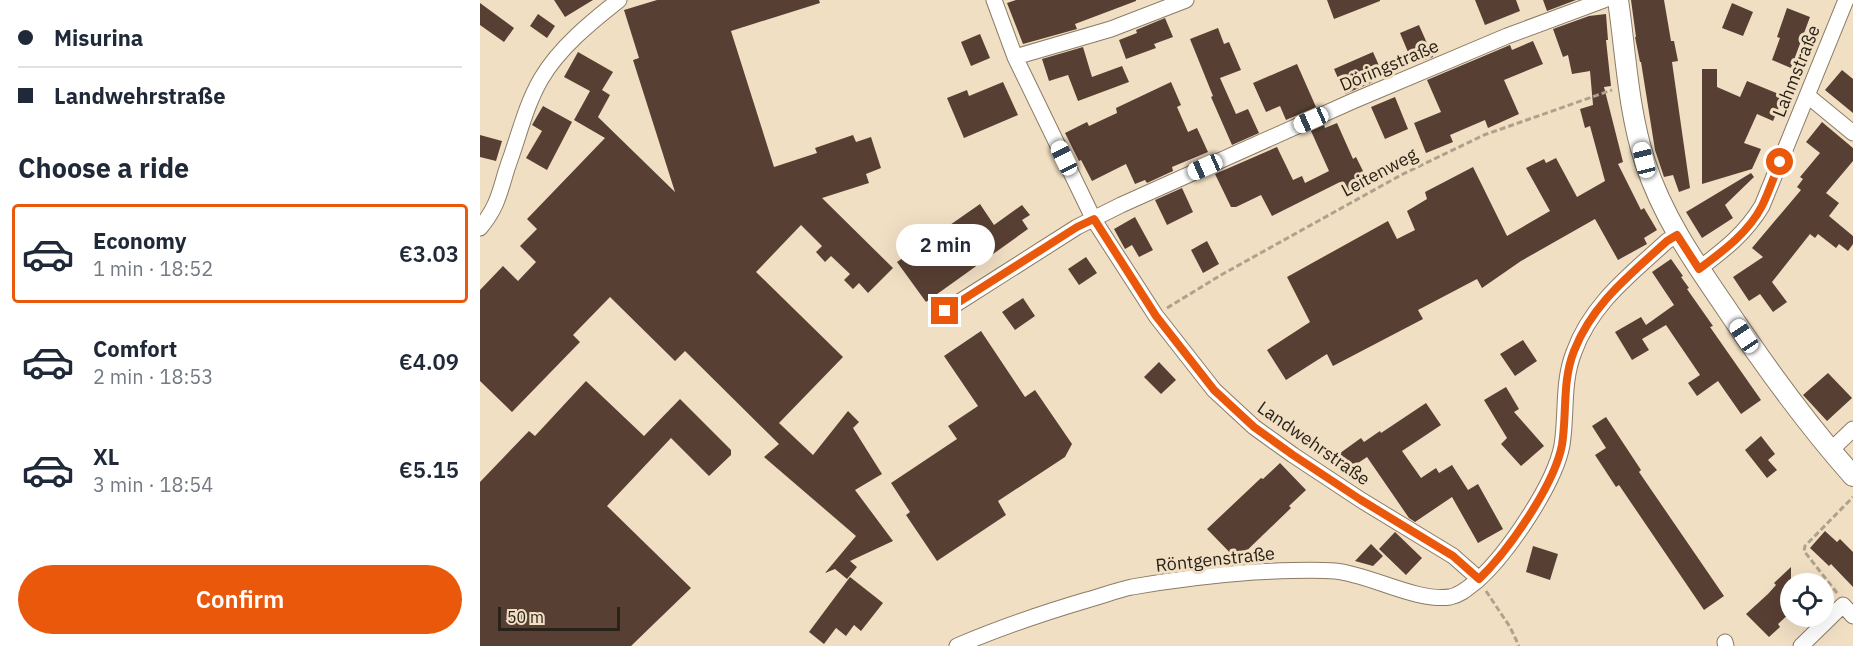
<!DOCTYPE html>
<html lang="en">
<head>
<meta charset="utf-8">
<style>
  :root { --surface:#fff; --page:#f6f6f7; --text:#1f2937; --muted:#747a83; --line:#e0e1e3; --accent:#ea580c }
  body { margin:0; font-family:"IBM Plex Sans",sans-serif; background:var(--page); color:var(--text); height:100vh; display:flex; flex-direction:column; font-size:22px; white-space:nowrap }
  * { box-sizing:border-box; margin:0 }
  p { font-size:20px; color:var(--muted) }
  .icon { flex:none; width:33px; height:33px; fill:none; stroke:currentColor; stroke-width:2; stroke-linecap:round; stroke-linejoin:round }
  .map { position:relative; flex:1; overflow:hidden }
  .panel { display:flex; flex-direction:column; background:var(--surface); width:480px }
  .panel>* { flex:none }
  .guide { display:grid; align-content:center; height:132px; padding:0 18px; background:var(--surface) }
  .tools { position:absolute; left:1300px; top:573px; display:grid; gap:12px }
  .tools a { display:grid; place-items:center; width:54px; height:54px; border-radius:50%; background:var(--surface); box-shadow:0 6px 24px #0002; font-size:30px }
  .scale { position:absolute; left:18px; bottom:15px; width:122px; box-sizing:border-box; padding-left:6px; border:3px solid #292218; border-top:0; font-size:16px; line-height:21px; white-space:nowrap; color:#292218; -webkit-text-stroke:4px #f1dfc4; paint-order:stroke }
  .end { position:absolute; width:27px; height:27px; margin:-14px; border:8px solid #ea580c; background:#fff; box-shadow:0 0 0 3px #fff }
  .from { border-radius:50% }
  .bubble { position:absolute; height:42px; border-radius:21px; background:var(--surface); box-shadow:0 6px 24px #0002; font-size:20px; font-weight:600; line-height:42px; text-align:center }
  .car { position:absolute; width:18px; height:36px; margin:-18px -9px; border-radius:8px; box-shadow:0 0 4px 2px #0007; background:linear-gradient(#fff 24%,#345 0 40%,#fff 0 76%,#345 0 86%,#fff 0) }
  .guide b { display:flex; align-items:center; gap:21px; height:57px; font-size:22px }
  .guide b+b { border-top:2px solid var(--line) }
  .guide i { width:15px; height:15px; background:var(--text) }
  ul { padding:0; list-style:none }
  li { display:flex; align-items:center; gap:18px; height:99px; margin:0 12px 9px; padding:0 6px; border:3px solid transparent; border-radius:6px }
  li div { flex:1 }
  li b { display:block; font-size:22px }
  li em { font-style:normal; font-weight:600 }
  li.on { border-color:var(--accent) }
  li>.icon { width:54px; height:54px; stroke-width:1.5 }
  h2 { padding:0 18px; font-size:27px; line-height:72px }
  .cta { display:flex; gap:12px; margin-top:auto; padding:12px 18px }
  .cta a { flex:1; height:69px; border-radius:36px; background:var(--accent); color:#fff; font-size:24px; font-weight:600; line-height:69px; text-align:center }
  main { display:flex; flex:1; min-height:0 }
  .map>svg:first-child { display:block }
</style>
</head>
<body>
<main>
<section class="panel">
<div class="guide">
<b><i class="from"></i>Misurina</b>
<b><i></i>Landwehrstraße</b>
</div>
<h2>Choose a ride</h2>
<ul>
<li class="on"><svg class="icon" aria-label="car" viewBox="0 0 24 24"><path d="M5 17H2v-5l4-1 3-4h7l3 4 3 1v5h-3M9 17h6M6 11h13"/><circle cx="7" cy="17" r="2"/><circle cx="17" cy="17" r="2"/></svg><div><b>Economy</b><p>1 min · 18:52</p></div><em>€3.03</em></li>
<li><svg class="icon" aria-label="car" viewBox="0 0 24 24"><path d="M5 17H2v-5l4-1 3-4h7l3 4 3 1v5h-3M9 17h6M6 11h13"/><circle cx="7" cy="17" r="2"/><circle cx="17" cy="17" r="2"/></svg><div><b>Comfort</b><p>2 min · 18:53</p></div><em>€4.09</em></li>
<li><svg class="icon" aria-label="car" viewBox="0 0 24 24"><path d="M5 17H2v-5l4-1 3-4h7l3 4 3 1v5h-3M9 17h6M6 11h13"/><circle cx="7" cy="17" r="2"/><circle cx="17" cy="17" r="2"/></svg><div><b>XL</b><p>3 min · 18:54</p></div><em>€5.15</em></li>
</ul>
<div class="cta"><a>Confirm</a></div>
</section>
<div class="map">
<svg width="1373" height="646" viewBox="0 0 1373 646">
  <rect width="100%" height="100%" fill="#f1dfc4"/>
  <path fill="#583f33" d="M 74,0 L 113,0 L 85,17 Z
    M 177,0 L 339,0 L 340,3 L 251,31 L 294,167 L 337,153 L 335,148 L 373,135 L 376,142 L 391,137 L 401,168 L 386,174 L 389,183 L 342,198 L 413,268 L 388,293 L 379,283 L 373,289 L 364,280 L 370,274 L 351,256 L 345,262 L 336,252 L 342,246 L 321,225 L 276,272 L 363,357 L 299,423 L 333,455 L 368,411 L 379,422 L 373,428 L 402,474 L 375,490 L 413,541 L 370,561 L 377,567 L 367,579 L 355,569 L 345,573 L 376,536 L 284,457 L 299,444 L 205,351 L 195,361 L 130,297 L 93,335 L 100,342 L 32,412 L 0,381 L 0,290 L 23,266 L 38,281 L 56,262 L 40,246 L 57,229 L 47,219 L 125,138 L 94,120 L 110,91 L 84,77 L 98,52 L 133,72 L 122,90 L 130,95 L 118,117 L 195,192 L 153,60 L 159,58 L 144,10 Z
    M 536,0 L 656,0 L 656,1 L 595,24 L 597,29 L 543,44 L 527,3 Z
    M 847,0 L 900,0 L 900,1 L 854,19 Z
    M 995,0 L 1036,0 L 1040,11 L 1005,25 Z
    M 1063,0 L 1096,0 L 1067,11 Z
    M 1151,0 L 1184,0 L 1191,41 L 1194,41 L 1198,61 L 1192,62 L 1210,188 L 1199,192 L 1193,175 L 1184,177 L 1175,150 L 1161,62 L 1160,62 L 1155,37 L 1156,37 Z
    M 0,3 L 34,28 L 24,42 L 0,25 Z
    M 1252,3 L 1273,12 L 1263,36 L 1242,28 Z
    M 1307,8 L 1330,17 L 1311,68 L 1292,60 L 1300,38 L 1297,37 Z
    M 58,14 L 75,26 L 67,38 L 50,26 Z
    M 1126,14 L 1128,40 L 1126,40 L 1131,86 L 1124,87 L 1143,162 L 1138,164 L 1161,210 L 1164,208 L 1177,230 L 1164,238 L 1167,244 L 1138,260 L 1115,219 L 1041,261 L 1002,288 L 997,279 L 938,310 L 943,319 L 853,366 L 847,354 L 806,380 L 787,350 L 830,322 L 807,277 L 908,221 L 917,239 L 935,230 L 927,211 L 947,199 L 945,192 L 993,167 L 1027,236 L 1070,211 L 1046,168 L 1064,159 L 1066,163 L 1076,158 L 1097,197 L 1125,181 L 1110,126 L 1105,128 L 1100,109 L 1113,105 L 1110,71 L 1092,74 L 1088,55 L 1083,57 L 1073,29 L 1109,16 Z
    M 685,18 L 693,37 L 674,44 L 676,48 L 646,59 L 639,40 L 657,33 L 656,30 Z
    M 939,25 L 953,57 L 933,64 L 920,33 Z
    M 738,28 L 744,44 L 749,42 L 761,70 L 740,78 L 756,114 L 768,109 L 779,133 L 752,145 L 731,97 L 733,96 L 710,39 Z
    M 500,34 L 510,58 L 491,66 L 481,42 Z
    M 1053,41 L 1063,64 L 1024,80 L 1039,114 L 1008,128 L 1005,120 L 970,135 L 973,142 L 946,153 L 934,123 L 961,112 L 947,80 L 1030,45 L 1032,50 Z
    M 603,47 L 612,77 L 642,66 L 649,82 L 598,101 L 588,75 L 569,81 L 562,59 Z
    M 893,52 L 901,70 L 890,74 L 893,82 L 865,94 L 854,69 Z
    M 817,64 L 836,107 L 806,120 L 800,106 L 786,112 L 773,83 Z
    M 1222,69 L 1237,69 L 1237,87 L 1260,97 L 1267,81 L 1304,96 L 1293,121 L 1277,114 L 1264,143 L 1281,149 L 1272,169 L 1222,184 Z
    M 1362,70 L 1373,79 L 1373,113 L 1345,90 Z
    M 523,82 L 538,115 L 484,138 L 467,98 L 487,90 L 489,96 Z
    M 691,82 L 701,105 L 697,107 L 708,132 L 717,128 L 728,152 L 692,167 L 693,171 L 667,183 L 665,180 L 655,184 L 646,164 L 612,181 L 601,160 L 599,161 L 585,133 L 607,122 L 609,126 L 637,113 L 636,108 Z
    M 915,97 L 928,129 L 905,139 L 891,107 Z
    M 63,106 L 92,122 L 67,170 L 46,158 L 62,131 L 52,125 Z
    M 1342,122 L 1373,148 L 1373,161 L 1346,193 L 1359,203 L 1349,216 L 1373,236 L 1373,244 L 1368,251 L 1359,244 L 1356,248 L 1338,234 L 1335,238 L 1330,234 L 1292,282 L 1307,302 L 1293,312 L 1280,294 L 1269,301 L 1253,277 L 1283,257 L 1272,248 L 1321,190 L 1317,187 L 1323,179 L 1320,177 L 1340,153 L 1326,142 Z
    M 857,123 L 873,159 L 876,157 L 890,185 L 868,196 L 860,182 L 792,216 L 781,195 L 756,207 L 751,207 L 735,174 L 797,147 L 813,180 L 822,176 L 825,183 L 849,171 L 831,131 L 844,125 L 845,128 Z
    M 0,135 L 22,141 L 16,161 L 0,157 Z
    M 1271,173 L 1274,177 L 1245,205 L 1253,218 L 1222,238 L 1206,212 Z
    M 702,188 L 713,212 L 687,225 L 675,200 Z
    M 500,204 L 514,225 L 542,205 L 550,215 L 542,220 L 548,229 L 446,302 L 417,262 Z
    M 655,217 L 673,250 L 659,257 L 652,245 L 645,249 L 634,229 Z
    M 727,241 L 739,264 L 723,273 L 711,250 Z
    M 606,257 L 617,273 L 599,285 L 588,269 Z
    M 1191,259 L 1203,276 L 1201,277 L 1209,288 L 1207,289 L 1233,326 L 1230,327 L 1281,400 L 1261,414 L 1238,381 L 1217,396 L 1208,383 L 1220,375 L 1186,325 L 1162,339 L 1169,350 L 1152,360 L 1135,332 L 1161,317 L 1166,325 L 1194,305 L 1172,272 Z
    M 543,298 L 555,316 L 535,330 L 522,312 Z
    M 501,331 L 545,397 L 555,390 L 592,444 L 585,457 L 518,501 L 526,515 L 457,561 L 426,515 L 430,512 L 411,483 L 477,439 L 468,426 L 498,406 L 464,356 Z
    M 1043,340 L 1057,361 L 1035,376 L 1020,354 Z
    M 679,362 L 696,380 L 681,394 L 664,377 Z
    M 1348,373 L 1372,398 L 1347,421 L 1323,395 Z
    M 106,381 L 164,436 L 200,399 L 251,450 L 251,455 L 229,476 L 191,438 L 127,506 L 211,588 L 151,646 L 0,646 L 0,482 L 49,431 L 55,436 Z
    M 1026,387 L 1039,409 L 1034,412 L 1064,446 L 1041,466 L 1021,444 L 1027,438 L 1004,400 Z
    M 946,403 L 961,425 L 922,451 L 941,478 L 956,468 L 959,473 L 972,465 L 988,490 L 998,484 L 1023,529 L 998,543 L 972,497 L 935,522 L 929,518 L 887,457 L 866,471 L 856,456 L 881,438 L 884,442 L 900,431 L 901,433 Z
    M 1126,417 L 1161,470 L 1159,472 L 1244,596 L 1224,610 L 1139,485 L 1136,487 L 1115,455 L 1126,448 L 1112,426 Z
    M 1281,436 L 1295,454 L 1288,460 L 1297,470 L 1287,478 L 1265,450 Z
    M 800,463 L 826,490 L 809,506 L 811,508 L 757,560 L 727,529 L 781,478 L 783,479 Z
    M 1345,531 L 1357,542 L 1360,539 L 1373,552 L 1373,587 L 1351,564 L 1349,566 L 1330,548 Z
    M 915,532 L 942,558 L 926,575 L 899,549 Z
    M 891,544 L 903,556 L 893,566 L 875,561 Z
    M 1053,546 L 1078,554 L 1070,580 L 1046,572 Z
    M 1311,567 L 1311,612 L 1298,624 L 1300,627 L 1289,637 L 1266,614 L 1288,594 L 1296,585 L 1294,583 Z
    M 370,577 L 403,603 L 381,631 L 374,625 L 366,636 L 356,628 L 344,644 L 329,632 Z"/>
  <g fill="none" stroke-linecap="round" stroke-linejoin="round">
    <defs>
      <path id="minor" d="M 514,0 L 535,57 L 614,220 L 676,316 L 734,390 L 774,427 L 813,455 L 881,500 L 973,556 L 999,579
        M 535,57 L 631,29 L 706,0
        M 1328,96 L 1373,133
        M 0,228 C 21,203 20,186 31,157 C 40,131 47,103 61,79 C 79,48 111,22 139,0
        M 1219,269 C 1245,249 1265,234 1282,206 L 1366,0
        M 465,311 L 597,227 L 641,205 L 873,101 L 1027,36 L 1124,0
        M 1350,451 L 1373,429
        M 1245,642 L 1246,646
        M 477,646 C 519,628 563,613 607,600 C 622,596 637,590 652,587 C 692,580 733,575 774,572 C 801,571 828,569 855,571 C 889,574 936,602 970,597 C 981,595 989,587 998,580 C 1027,554 1075,484 1082,445 C 1087,414 1082,382 1094,352 C 1111,304 1151,274 1187,241 L 1197,235
        M 1321,646 L 1363,605 L 1373,616"/>
      <path id="tertiary" d="M 1138,0 C 1146,54 1148,110 1165,162 C 1182,215 1213,260 1244,305 C 1284,365 1325,422 1373,476"/>
    </defs>
    <use href="#minor" stroke="#8b7b63" stroke-width="17"/>
    <use href="#tertiary" stroke="#8b7b63" stroke-width="22"/>
    <path stroke="#afa18b" stroke-width="3" stroke-dasharray="6 3" stroke-linecap="butt" d="M 687,308 L 741,275 L 921,175 L 1004,135 L 1132,90
      M 1006,591 L 1030,627 L 1039,646
      M 1357,593 L 1324,551 L 1325,546 L 1373,497"/>
    <use href="#minor" stroke="#fff" stroke-width="15"/>
    <use href="#tertiary" stroke="#fff" stroke-width="20"/>
  </g>
  <g fill="none" stroke-linecap="round" stroke-linejoin="round">
    <path stroke="#ea580c" stroke-width="8" d="M 465,311 L 597,227 L 614,219 L 676,316 L 734,390 L 774,427 L 813,455 L 881,500 L 973,556 L 999,579 C 1028,551 1074,486 1082,445 C 1087,414 1082,381 1094,351 C 1113,303 1150,275 1187,241 L 1197,235 L 1219,269 C 1243,251 1268,233 1282,206 C 1289,192 1294,176 1300,162"/>
  </g>
  <g text-anchor="middle" dominant-baseline="central" stroke-width="6" stroke-linejoin="round" paint-order="stroke">
    <g font-size="18" fill="#292218" stroke="#f1dfc4">
      <text transform="translate(909 65) rotate(-23)">Döringstraße</text>
      <text transform="translate(1316 71) rotate(-68)">Lahmstraße</text>
      <text transform="translate(899 172) rotate(-28)">Leitenweg</text>
      <text transform="translate(834 443) rotate(35)">Landwehrstraße</text>
      <text transform="translate(735 559) rotate(-6)">Röntgenstraße</text>
    </g>
  </g>
</svg>
<div class="tools">
<a><svg class="icon" aria-label="locate" viewBox="0 0 24 24"><circle cx="12" cy="12" r="6"/><path d="M12 2v4M12 18v4M2 12h4M18 12h4"/></svg></a>
</div>
<div class="scale">50 m</div>
<i class="end from" style="left:1300px;top:162px"></i>
<i class="end" style="left:465px;top:311px"></i>
<div class="bubble" style="left:416px;top:224px;width:99px">2 min</div>
<i class="car" style="left:831px;top:120px;rotate:246deg"></i>
<i class="car" style="left:584px;top:158px;rotate:334deg"></i>
<i class="car" style="left:1164px;top:160px;rotate:346deg"></i>
<i class="car" style="left:725px;top:167px;rotate:246deg"></i>
<i class="car" style="left:1264px;top:336px;rotate:326deg"></i>
</div>
</main>
</body>
</html>
